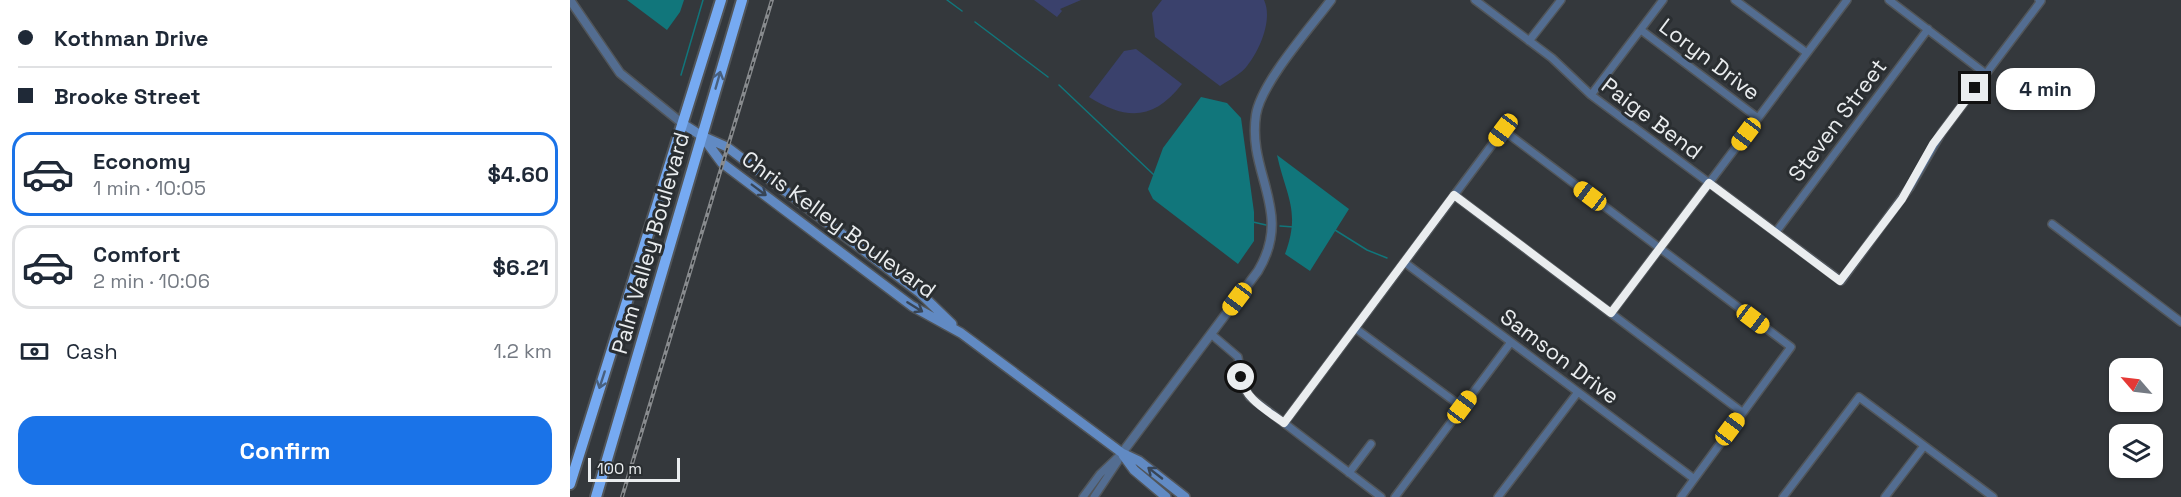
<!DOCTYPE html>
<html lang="en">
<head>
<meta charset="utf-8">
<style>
  :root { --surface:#fff; --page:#f6f6f7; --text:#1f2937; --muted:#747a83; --line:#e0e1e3; --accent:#1a73e8 }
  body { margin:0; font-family:"Space Grotesk",sans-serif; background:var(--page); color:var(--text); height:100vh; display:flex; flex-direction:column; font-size:22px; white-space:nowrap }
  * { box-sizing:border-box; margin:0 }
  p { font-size:20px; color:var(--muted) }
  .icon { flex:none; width:33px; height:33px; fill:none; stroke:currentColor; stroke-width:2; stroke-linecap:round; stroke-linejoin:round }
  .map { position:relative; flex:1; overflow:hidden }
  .sheet { display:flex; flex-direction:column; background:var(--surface); width:570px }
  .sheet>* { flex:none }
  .hud { display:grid; align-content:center; height:132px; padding:0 18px; background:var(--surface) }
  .needle { width:39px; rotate:298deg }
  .tools { position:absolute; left:1539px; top:358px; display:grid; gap:12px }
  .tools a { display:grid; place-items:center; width:54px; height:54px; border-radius:12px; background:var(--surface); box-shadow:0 2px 4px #0004; font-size:30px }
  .scale { position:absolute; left:18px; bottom:15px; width:92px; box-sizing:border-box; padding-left:6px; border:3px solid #eaedef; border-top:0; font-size:16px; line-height:21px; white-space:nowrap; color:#eaedef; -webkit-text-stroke:4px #2a2e31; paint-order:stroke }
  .end { position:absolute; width:27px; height:27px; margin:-14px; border:8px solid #eaedef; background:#111; box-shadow:0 0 0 3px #111 }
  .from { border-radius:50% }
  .bubble { position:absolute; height:42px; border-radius:18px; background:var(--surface); box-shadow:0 2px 4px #0004; font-size:20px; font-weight:800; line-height:42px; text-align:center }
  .car { position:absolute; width:18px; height:36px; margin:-18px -9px; border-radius:8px; box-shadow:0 0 4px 2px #0007; background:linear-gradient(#f5c518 24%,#345 0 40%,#f5c518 0 76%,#345 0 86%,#f5c518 0) }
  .hud b { display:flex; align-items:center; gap:21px; height:57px; font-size:22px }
  .hud b+b { border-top:2px solid var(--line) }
  .hud i { width:15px; height:15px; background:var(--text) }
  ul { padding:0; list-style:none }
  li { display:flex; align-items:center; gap:18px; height:84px; margin:0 12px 9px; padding:0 6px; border:3px solid var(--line); border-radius:18px }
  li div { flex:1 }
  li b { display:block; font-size:22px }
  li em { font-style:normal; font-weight:800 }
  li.current { border-color:var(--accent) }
  li>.icon { width:54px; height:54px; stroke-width:1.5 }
  .pay { display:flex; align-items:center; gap:15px; height:66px; padding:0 18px; font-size:22px }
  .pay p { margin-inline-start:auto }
  .button { display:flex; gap:12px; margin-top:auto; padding:12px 18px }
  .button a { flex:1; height:69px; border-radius:18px; background:var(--accent); color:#fff; font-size:24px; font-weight:800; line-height:69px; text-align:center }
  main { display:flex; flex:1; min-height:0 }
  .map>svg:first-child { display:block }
</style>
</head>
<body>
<main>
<section class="sheet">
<div class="hud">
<b><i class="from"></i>Kothman Drive</b>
<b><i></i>Brooke Street</b>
</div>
<ul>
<li class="current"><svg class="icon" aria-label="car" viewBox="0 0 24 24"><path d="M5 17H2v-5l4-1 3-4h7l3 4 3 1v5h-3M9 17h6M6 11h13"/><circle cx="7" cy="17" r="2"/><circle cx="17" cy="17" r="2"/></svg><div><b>Economy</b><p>1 min · 10:05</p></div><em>$4.60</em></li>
<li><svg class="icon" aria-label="car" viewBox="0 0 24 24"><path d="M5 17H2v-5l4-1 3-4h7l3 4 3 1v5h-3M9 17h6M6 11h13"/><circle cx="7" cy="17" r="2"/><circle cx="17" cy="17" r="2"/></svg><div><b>Comfort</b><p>2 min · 10:06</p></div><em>$6.21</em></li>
</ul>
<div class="pay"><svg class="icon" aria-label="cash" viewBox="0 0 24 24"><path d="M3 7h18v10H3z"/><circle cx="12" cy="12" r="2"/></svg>Cash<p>1.2 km</p></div>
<div class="button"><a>Confirm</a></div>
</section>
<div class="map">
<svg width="1611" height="497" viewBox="0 0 1611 497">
  <rect width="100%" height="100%" fill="#34383c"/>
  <path fill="#3a416c" d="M 464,0 L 511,0 L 490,9 L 492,11 L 487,17 Z
    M 592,0 L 694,0 C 703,19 690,50 677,66 C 671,74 659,80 650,86 L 585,37 L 582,13 Z
    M 566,49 L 612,84 C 584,120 557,121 519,97 L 554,51 Z"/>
  <path fill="#11767b" d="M 57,0 L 114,0 L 110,12 L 97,30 Z
    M 631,97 L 657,103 L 671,118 L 684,212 L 684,241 L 668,264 L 583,199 L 578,189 L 593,148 Z
    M 707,155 L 779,209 L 740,271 L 715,254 C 731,211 716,196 707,155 Z"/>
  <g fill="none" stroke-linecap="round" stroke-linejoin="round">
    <path stroke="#11767b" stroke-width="1.5" d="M 377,0 L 392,11
      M 405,22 L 478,77
      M 111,75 L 133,0
      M 489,85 L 584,175
      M 683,222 L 696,225
      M 710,226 L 724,227
      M 765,230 L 797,250 L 817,258"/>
    <defs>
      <path id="minor" d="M 905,0 L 982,58 L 1021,95 L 1271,281 L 1340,187 L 1372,132 L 1471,1 L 1469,0
        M 1165,0 L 1237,53
        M 1319,0 L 1416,74
        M 1071,30 L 1188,118
        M 959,41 L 991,0
        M 1021,95 L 1093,0
        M 884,195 L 1172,412
        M 1482,224 L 1611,322
        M 1206,232 L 1358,29
        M 834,262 L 1123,478
        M 1041,313 L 1277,0
        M 785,328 L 892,407
        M 641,334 L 668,357 L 673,386 L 680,397 L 811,497
        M 714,423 L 933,130 L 1221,347 L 1111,497
        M 779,473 L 801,444
        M 513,497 L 530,474 L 552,453
        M 524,497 L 548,461
        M 825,497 L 941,342
        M 928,497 L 1008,392
        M 1213,497 L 1289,397 L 1423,497
        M 1315,497 L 1354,446"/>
      <path id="tertiary" d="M 0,0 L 50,73 L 113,124
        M 552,453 L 688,271 C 724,211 677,174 686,115 C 691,83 740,28 761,0"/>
      <path id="secondary" d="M 113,124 L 132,136 L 157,147 L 350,293 L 382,324
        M 132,136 L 152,163 L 342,306 L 391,333 L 552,453 L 569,461 L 615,497
        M 553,455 L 564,470 L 596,497"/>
      <path id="trunk" d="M 0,484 L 151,0
        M 26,497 L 172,0"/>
    </defs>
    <use href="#minor" stroke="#515559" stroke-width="10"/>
    <use href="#tertiary" stroke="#515559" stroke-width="11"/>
    <use href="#secondary" stroke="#515559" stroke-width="12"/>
    <use href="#trunk" stroke="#515559" stroke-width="14"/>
    <use href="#minor" stroke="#536d91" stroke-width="7"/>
    <use href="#tertiary" stroke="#536d91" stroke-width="8"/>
    <use href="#secondary" stroke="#618ac3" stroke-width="9"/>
    <use href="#trunk" stroke="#76aaf2" stroke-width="10"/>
    <defs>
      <path id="rail" d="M 52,497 L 202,0"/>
    </defs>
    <use href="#rail" stroke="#888b8e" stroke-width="4"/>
    <use href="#rail" stroke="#2a2e31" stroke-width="1.5" stroke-dasharray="4.5" stroke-linecap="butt"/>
  </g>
  <defs><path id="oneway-shaft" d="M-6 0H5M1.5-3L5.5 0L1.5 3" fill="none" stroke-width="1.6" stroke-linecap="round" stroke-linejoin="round" transform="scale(1.5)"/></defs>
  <g stroke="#48607e">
    <use href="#oneway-shaft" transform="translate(148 80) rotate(-74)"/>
    <use href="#oneway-shaft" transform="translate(32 380) rotate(108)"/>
  </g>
  <g stroke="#384556">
    <use href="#oneway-shaft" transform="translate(189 190) rotate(37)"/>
    <use href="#oneway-shaft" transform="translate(345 307) rotate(32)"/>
    <use href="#oneway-shaft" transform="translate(585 473) rotate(-142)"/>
  </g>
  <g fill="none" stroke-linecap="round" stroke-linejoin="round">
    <path stroke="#eaedef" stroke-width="8" d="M 671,377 C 675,400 697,410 714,423 L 884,195 L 1041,313 L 1139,183 L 1270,281 L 1332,199 L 1363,144 L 1405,88"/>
  </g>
  <g text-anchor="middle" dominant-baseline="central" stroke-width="6" stroke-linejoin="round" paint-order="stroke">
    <g font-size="22" fill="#eaedef" stroke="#2a2e31">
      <text transform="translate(1140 59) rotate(37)">Loryn Drive</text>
      <text transform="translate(1082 118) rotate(37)">Paige Bend</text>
      <text transform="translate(1267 120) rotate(-53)">Steven Street</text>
      <text transform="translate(269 224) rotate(36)">Chris Kelley Boulevard</text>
      <text transform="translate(80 243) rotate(-74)">Palm Valley Boulevard</text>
      <text transform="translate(990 356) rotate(37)">Samson Drive</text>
    </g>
  </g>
</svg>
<div class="tools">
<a><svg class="needle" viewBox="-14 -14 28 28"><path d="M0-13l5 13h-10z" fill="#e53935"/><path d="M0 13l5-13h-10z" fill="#747a83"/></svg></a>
<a><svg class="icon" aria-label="layers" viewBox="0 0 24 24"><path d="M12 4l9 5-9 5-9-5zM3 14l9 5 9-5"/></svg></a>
</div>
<div class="scale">100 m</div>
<i class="end from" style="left:671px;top:377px"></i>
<i class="end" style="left:1405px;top:88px"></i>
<div class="bubble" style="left:1426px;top:68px;width:99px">4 min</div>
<i class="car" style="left:933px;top:130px;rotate:217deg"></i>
<i class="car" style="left:1176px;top:134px;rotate:217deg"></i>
<i class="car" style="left:1020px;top:196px;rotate:307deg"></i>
<i class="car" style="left:667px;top:299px;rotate:217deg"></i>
<i class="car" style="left:1183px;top:319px;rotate:127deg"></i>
<i class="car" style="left:892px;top:407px;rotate:37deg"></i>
<i class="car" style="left:1160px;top:429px;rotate:37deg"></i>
</div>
</main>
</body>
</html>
